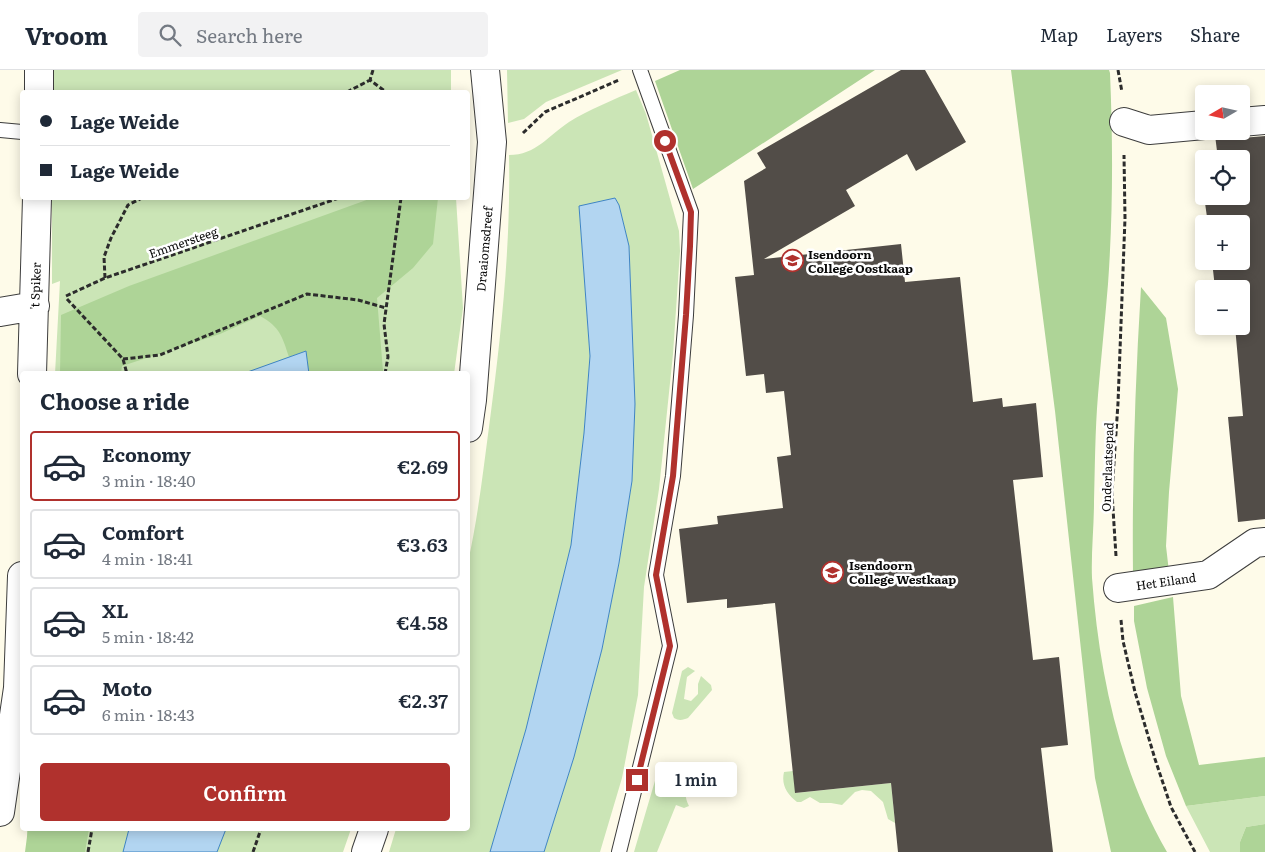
<!DOCTYPE html>
<html lang="en">
<head>
<meta charset="utf-8">
<style>
  :root { --surface:#fff; --page:#f2f2f3; --text:#1f2937; --muted:#747a83; --line:#e0e1e3; --accent:#b0312d }
  body { margin:0; font-family:Literata,serif; background:var(--page); color:var(--text); height:100vh; display:flex; flex-direction:column; font-size:19px; white-space:nowrap }
  * { box-sizing:border-box; margin:0 }
  p { font-size:16px; color:var(--muted) }
  .icon { flex:none; width:28px; height:28px; fill:none; stroke:currentColor; stroke-width:2; stroke-linecap:round; stroke-linejoin:round }
  .map { position:relative; flex:1; overflow:hidden }
  .details { position:absolute; left:20px; top:301px; width:450px; height:460px; display:flex; flex-direction:column; background:var(--surface); border-radius:5px; box-shadow:0 2px 12px #0003 }
  .details>* { flex:none }
  .guide { position:absolute; left:20px; top:20px; width:450px; height:110px; border-radius:5px; box-shadow:0 2px 12px #0003; display:grid; align-content:center; height:110px; padding:0 20px; background:var(--surface) }
  .needle { width:32px; rotate:261deg }
  .fabs { position:absolute; left:1195px; top:15px; display:grid; gap:10px }
  .fabs a { display:grid; place-items:center; width:55px; height:55px; border-radius:5px; background:var(--surface); box-shadow:0 2px 12px #0003; font-size:25px }
  .end { position:absolute; width:22px; height:22px; margin:-11px; border:6px solid #b0312d; background:#fff; box-shadow:0 0 0 2px #fff }
  .from { border-radius:50% }
  .bubble { position:absolute; height:35px; border-radius:5px; background:var(--surface); box-shadow:0 2px 12px #0003; font-size:16px; font-weight:600; line-height:35px; text-align:center }
  .guide b { display:flex; align-items:center; gap:18px; height:48px; font-size:19px }
  .guide b+b { border-top:1px solid var(--line) }
  .guide i { width:12px; height:12px; background:var(--text) }
  ul { padding:0; list-style:none }
  li { display:flex; align-items:center; gap:15px; height:70px; margin:0 10px 8px; padding:0 10px; border:2px solid var(--line); border-radius:5px }
  li div { flex:1 }
  li b { display:block; font-size:19px }
  li em { font-style:normal; font-weight:600 }
  li.current { border-color:var(--accent) }
  li>.icon { width:45px; height:45px; stroke-width:1.5 }
  h2 { padding:0 20px; font-size:22px; line-height:60px }
  .cta { display:flex; gap:10px; margin-top:auto; padding:10px 20px }
  .cta a { flex:1; height:58px; border-radius:5px; background:var(--accent); color:#fff; font-size:20px; font-weight:600; line-height:58px; text-align:center }
  header { display:flex; align-items:center; gap:30px; box-sizing:border-box; height:70px; padding:0 25px; background:var(--surface); border-bottom:1px solid var(--line) }
  header strong { font-size:24px }
  nav { display:flex; gap:28px; margin-inline-start:auto; font-size:18px }
  .search { width:350px; height:45px; background:var(--page); display:flex; align-items:center; gap:12px; box-sizing:border-box; padding:0 18px; border-radius:5px; color:var(--muted); font-size:19px }
  .map>svg:first-child { display:block }
</style>
</head>
<body>
<header>
<strong>Vroom</strong>
<div class="search"><svg class="icon" aria-label="search" viewBox="0 0 24 24"><circle cx="10" cy="10" r="6"/><path d="M15 15l6 6"/></svg>Search here</div>
<nav><a>Map</a><a>Layers</a><a>Share</a></nav>
</header>
<div class="map">
<svg width="1265" height="782" viewBox="0 0 1265 782">
  <rect width="100%" height="100%" fill="#fefbe9"/>
  <path fill="#cbe5b6" d="M 53,0 L 451,0 L 451,22 L 52,22 Z
    M 507,0 L 622,0 L 546,32 L 524,49 L 508,53 Z
    M 636,20 L 646,44 L 665,111 L 679,161 L 680,181 L 673,284 L 659,419 L 644,517 L 638,625 L 622,708 L 600,782 L 544,782 L 574,687 L 602,579 L 619,493 L 632,411 L 635,334 L 629,176 L 619,135 L 615,128 L 579,137 L 590,286 L 584,363 L 571,475 L 526,659 L 490,782 L 389,782 L 396,759 L 468,759 L 468,492 C 478,447 483,402 489,357 C 501,267 511,175 509,85 C 536,85 548,66 569,52 C 588,40 615,29 636,20 Z
    M 52,128 L 456,128 L 463,238 L 454,304 L 55,304 L 60,211 L 52,214 Z
    M 688,597 L 695,601 L 687,607 L 684,629 L 691,631 L 698,624 L 698,614 L 701,606 L 711,615 L 712,620 L 688,648 C 683,650 679,651 674,648 L 672,643 L 682,601 Z
    M 689,698 L 693,700 L 695,703 C 687,715 682,722 689,736 L 684,738 L 676,735 L 657,782 L 634,782 L 657,704 L 664,701 Z
    M 793,701 L 796,723 L 891,713 L 895,753 L 888,749 L 883,732 L 871,721 L 862,720 L 855,722 L 842,735 L 831,733 L 820,733 L 810,727 L 801,732 L 797,732 C 787,724 781,715 784,702 Z
    M 1265,726 L 1265,754 L 1246,757 L 1240,772 L 1240,782 L 1210,782 L 1186,736 Z
    M 27,759 L 351,759 L 343,782 L 53,782 L 27,767 Z"/>
  <path fill="#aed497" d="M 680,0 L 875,0 L 693,119 L 655,11 Z
    M 1011,0 L 1109,0 L 1110,3 C 1113,73 1113,144 1108,214 C 1105,251 1101,288 1098,325 C 1095,361 1095,397 1094,432 C 1094,457 1091,483 1092,508 C 1099,602 1119,699 1167,782 L 1111,782 L 1095,708 L 1055,341 Z
    M 372,128 L 438,128 L 433,174 L 413,198 L 377,228 L 383,301 L 382,304 L 309,304 L 306,281 L 289,287 C 282,266 280,257 260,246 L 220,264 L 122,296 L 121,304 L 60,304 L 61,245 L 129,216 Z
    M 1141,217 L 1166,248 L 1178,319 L 1169,422 L 1166,476 L 1169,502 L 1133,506 C 1132,409 1135,314 1141,217 Z
    M 1173,527 L 1181,626 L 1199,695 L 1265,687 L 1265,726 L 1186,736 L 1166,686 L 1147,618 L 1134,551 L 1134,536 Z
    M 1265,754 L 1265,782 L 1240,782 L 1240,772 L 1246,757 Z
    M 28,759 L 89,759 L 85,782 L 25,782 Z"/>
  <path fill="#b2d5f1" stroke="#3e84c3" d="M 615,128 L 619,135 L 629,176 L 635,334 L 632,411 L 619,493 L 602,579 L 574,687 L 544,782 L 490,782 L 526,659 L 571,475 L 584,363 L 590,286 L 579,136 Z
    M 306,281 L 309,304 L 242,304 Z
    M 129,759 L 226,759 L 217,782 L 123,782 Z"/>
  <path fill="#524d48" d="M 901,0 L 925,0 L 966,72 L 916,101 L 907,84 L 846,120 L 855,136 L 764,189 L 901,174 L 905,212 L 960,207 L 973,332 L 1002,328 L 1003,337 L 1036,333 L 1043,407 L 1013,410 L 1033,590 L 1059,587 L 1068,675 L 1041,678 L 1053,782 L 898,782 L 891,713 L 795,723 L 775,533 L 727,538 L 727,529 L 687,533 L 679,459 L 718,454 L 717,446 L 783,438 L 777,387 L 791,385 L 784,321 L 766,323 L 764,304 L 746,306 L 735,207 L 754,205 L 744,111 L 766,98 L 757,83 Z
    M 1218,61 L 1228,61 L 1234,66 L 1242,68 L 1265,66 L 1265,449 L 1238,452 L 1228,347 L 1243,346 L 1235,256 L 1241,256 L 1241,219 L 1231,219 L 1231,216 L 1215,218 L 1212,191 L 1241,191 L 1241,154 L 1208,154 L 1204,126 L 1241,126 L 1241,89 L 1218,89 L 1215,65 Z"/>
  <g fill="none" stroke-linecap="round" stroke-linejoin="round">
    <defs>
      <path id="service" d="M 0,60 L 22,62
        M 619,782 L 670,576 L 656,505 L 673,406 L 686,245 L 691,142 L 640,0"/>
      <path id="minor" d="M 39,22 L 39,0
        M 1124,52 L 1149,60 L 1204,55
        M 1241,52 L 1265,50
        M 0,242 L 35,236
        M 32,304 L 37,128
        M 1118,518 L 1208,505 L 1255,473 L 1265,472
        M 0,742 L 18,618 L 22,506"/>
      <path id="tertiary" d="M 468,358 L 472,330 L 492,72 L 485,0
        M 366,782 L 374,759"/>
    </defs>
    <use href="#service" stroke="#3d3d3d" stroke-width="16"/>
    <use href="#minor" stroke="#3d3d3d" stroke-width="30"/>
    <use href="#tertiary" stroke="#3d3d3d" stroke-width="30"/>
    <path stroke="#2c2c2c" stroke-width="3" stroke-dasharray="5 2.5" stroke-linecap="butt" d="M 373,0 L 370,10 L 386,22
      M 1118,0 L 1122,22
      M 347,22 L 370,10
      M 523,63 L 545,42 L 619,10
      M 105,208 L 104,187 L 111,168 L 128,135 L 142,128
      M 66,226 L 105,208 L 339,128
      M 67,229 L 123,289 L 127,304
      M 123,289 L 160,285 L 307,224 L 358,230 L 386,238
      M 385,304 L 388,287 L 384,254 L 401,128
      M 1116,486 L 1112,423 L 1118,333 L 1125,148 L 1124,85
      M 1121,550 L 1123,571 L 1135,622 L 1155,689 L 1171,737 L 1195,782
      M 88,782 L 92,759
      M 253,782 L 261,759"/>
    <use href="#service" stroke="#fff" stroke-width="14"/>
    <use href="#minor" stroke="#fff" stroke-width="28"/>
    <use href="#tertiary" stroke="#fff" stroke-width="28"/>
  </g>
  <g fill="none" stroke-linecap="round" stroke-linejoin="round">
    <path stroke="#b0312d" stroke-width="6" d="M 637,710 L 670,576 L 656,505 L 673,406 L 686,245 L 690,176 L 691,142 L 665,71"/>
  </g>
  <defs>
    <symbol id="school-ring" viewBox="-11 -11 22 22"><circle r="9.5" fill="#fff" stroke="#b0312d" stroke-width="1.5"/><path d="M0-5L7-2L0 1L-7-2ZM-4 1L0 2.5L4 1V4Q0 6-4 4Z" fill="#b0312d"/></symbol>
  </defs>
  <g fill-rule="evenodd">
    <use href="#school-ring" x="780" y="178" width="25" height="25"/>
    <use href="#school-ring" x="820" y="490" width="25" height="25"/>
  </g>
  <g text-anchor="middle" dominant-baseline="central" stroke-width="5" stroke-linejoin="round" paint-order="stroke">
    <g font-size="12" fill="#0a0a0a" stroke="#fff">
      <text transform="translate(183 172) rotate(-19)">Emmersteeg</text>
      <text transform="translate(484 179) rotate(-85)">Draaiomsdreef</text>
      <text transform="translate(35 216) rotate(-88)">'t Spiker</text>
      <text transform="translate(1107 397) rotate(-88)">Onderlaatsepad</text>
      <text transform="translate(1166 511) rotate(-8)">Het Eiland</text>
    </g>
    <g font-size="12" font-weight="bold" fill="#0a0a0a" stroke="#fff" text-anchor="start">
      <text x="808" y="184">Isendoorn<tspan x="808" dy="14">College Oostkaap</tspan></text>
      <text x="849" y="495">Isendoorn<tspan x="849" dy="14">College Westkaap</tspan></text>
    </g>
  </g>
</svg>
<div class="fabs">
<a><svg class="needle" viewBox="-14 -14 28 28"><path d="M0-13l5 13h-10z" fill="#e53935"/><path d="M0 13l5-13h-10z" fill="#747a83"/></svg></a>
<a><svg class="icon" aria-label="locate" viewBox="0 0 24 24"><circle cx="12" cy="12" r="6"/><path d="M12 2v4M12 18v4M2 12h4M18 12h4"/></svg></a>
<a>+</a>
<a>−</a>
</div>
<i class="end from" style="left:665px;top:71px"></i>
<i class="end" style="left:637px;top:710px"></i>
<div class="bubble" style="left:655px;top:692px;width:82px">1 min</div>
<div class="guide">
<b><i class="from"></i>Lage Weide</b>
<b><i></i>Lage Weide</b>
</div>
<section class="details">
<h2>Choose a ride</h2>
<ul>
<li class="current"><svg class="icon" aria-label="car" viewBox="0 0 24 24"><path d="M5 17H2v-5l4-1 3-4h7l3 4 3 1v5h-3M9 17h6M6 11h13"/><circle cx="7" cy="17" r="2"/><circle cx="17" cy="17" r="2"/></svg><div><b>Economy</b><p>3 min · 18:40</p></div><em>€2.69</em></li>
<li><svg class="icon" aria-label="car" viewBox="0 0 24 24"><path d="M5 17H2v-5l4-1 3-4h7l3 4 3 1v5h-3M9 17h6M6 11h13"/><circle cx="7" cy="17" r="2"/><circle cx="17" cy="17" r="2"/></svg><div><b>Comfort</b><p>4 min · 18:41</p></div><em>€3.63</em></li>
<li><svg class="icon" aria-label="car" viewBox="0 0 24 24"><path d="M5 17H2v-5l4-1 3-4h7l3 4 3 1v5h-3M9 17h6M6 11h13"/><circle cx="7" cy="17" r="2"/><circle cx="17" cy="17" r="2"/></svg><div><b>XL</b><p>5 min · 18:42</p></div><em>€4.58</em></li>
<li><svg class="icon" aria-label="car" viewBox="0 0 24 24"><path d="M5 17H2v-5l4-1 3-4h7l3 4 3 1v5h-3M9 17h6M6 11h13"/><circle cx="7" cy="17" r="2"/><circle cx="17" cy="17" r="2"/></svg><div><b>Moto</b><p>6 min · 18:43</p></div><em>€2.37</em></li>
</ul>
<div class="cta"><a>Confirm</a></div>
</section>
</div>
</body>
</html>
